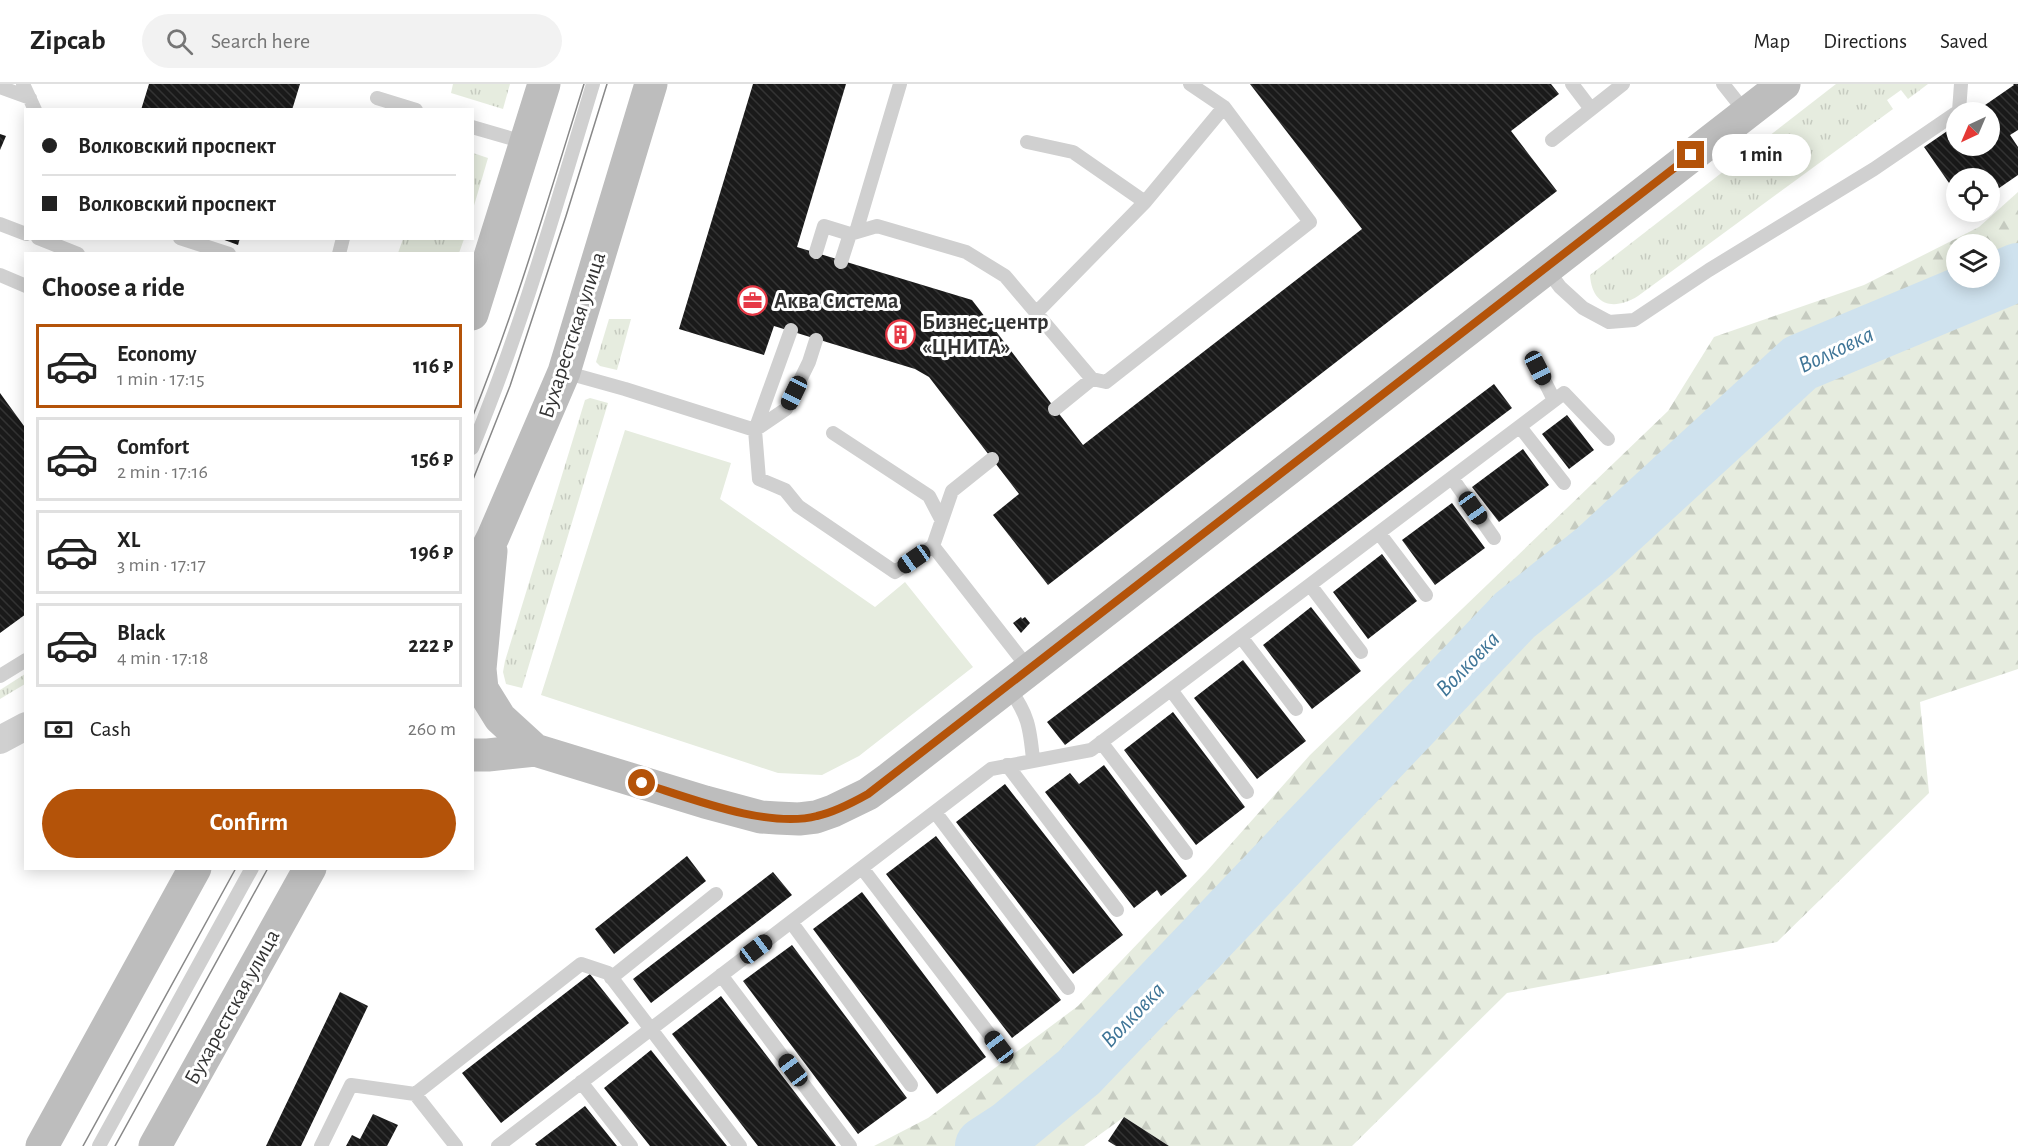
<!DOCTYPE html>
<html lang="en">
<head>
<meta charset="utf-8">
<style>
  :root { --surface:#fff; --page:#f2f2f2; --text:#222; --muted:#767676; --line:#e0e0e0; --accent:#b45309 }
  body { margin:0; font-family:"Alegreya Sans",sans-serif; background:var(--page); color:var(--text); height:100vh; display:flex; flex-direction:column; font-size:22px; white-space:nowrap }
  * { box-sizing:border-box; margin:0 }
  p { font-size:20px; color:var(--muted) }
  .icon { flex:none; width:33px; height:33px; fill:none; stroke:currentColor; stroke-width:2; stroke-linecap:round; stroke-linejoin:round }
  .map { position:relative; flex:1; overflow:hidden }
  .drawer { position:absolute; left:24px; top:168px; width:450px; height:618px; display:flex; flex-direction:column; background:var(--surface); border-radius:0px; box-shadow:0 3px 15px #0003 }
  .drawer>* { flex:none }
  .top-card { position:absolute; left:24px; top:24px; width:450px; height:132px; border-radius:0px; box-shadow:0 3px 15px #0003; display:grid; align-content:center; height:132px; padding:0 18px; background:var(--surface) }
  .needle { width:39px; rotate:224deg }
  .controls { position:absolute; left:1946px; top:18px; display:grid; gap:12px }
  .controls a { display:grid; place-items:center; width:54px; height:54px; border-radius:50%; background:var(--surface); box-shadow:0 3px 15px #0003; font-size:30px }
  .end { position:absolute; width:27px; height:27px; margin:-14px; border:8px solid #b45309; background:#fff; box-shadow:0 0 0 3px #fff }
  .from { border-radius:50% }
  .bubble { position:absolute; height:42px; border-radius:21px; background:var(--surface); box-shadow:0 3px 15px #0003; font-size:20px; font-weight:700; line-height:42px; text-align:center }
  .car { position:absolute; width:18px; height:36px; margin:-18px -9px; border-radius:8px; box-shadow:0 0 4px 2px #0007; background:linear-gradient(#222 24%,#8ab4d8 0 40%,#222 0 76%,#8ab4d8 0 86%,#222 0) }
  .top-card b { display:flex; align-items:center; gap:21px; height:57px; font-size:22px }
  .top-card b+b { border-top:2px solid var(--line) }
  .top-card i { width:15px; height:15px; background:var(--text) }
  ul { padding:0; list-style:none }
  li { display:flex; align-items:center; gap:18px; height:84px; margin:0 12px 9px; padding:0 6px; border:3px solid var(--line); border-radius:0px }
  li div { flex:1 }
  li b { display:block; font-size:22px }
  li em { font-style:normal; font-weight:700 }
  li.active { border-color:var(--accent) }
  li>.icon { width:54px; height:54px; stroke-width:1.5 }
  h2 { padding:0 18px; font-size:27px; line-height:72px }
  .pay { display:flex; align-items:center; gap:15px; height:66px; padding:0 18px; font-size:22px }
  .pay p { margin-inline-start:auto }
  .primary-button { display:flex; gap:12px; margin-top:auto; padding:12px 18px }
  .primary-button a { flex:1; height:69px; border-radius:36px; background:var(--accent); color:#fff; font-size:24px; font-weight:700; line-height:69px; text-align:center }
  header { display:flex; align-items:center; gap:36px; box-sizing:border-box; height:84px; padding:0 30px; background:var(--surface); border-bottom:2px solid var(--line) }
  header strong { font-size:28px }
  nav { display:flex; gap:33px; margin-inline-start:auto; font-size:21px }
  .search { width:420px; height:54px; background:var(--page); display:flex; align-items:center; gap:15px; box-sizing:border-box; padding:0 21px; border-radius:33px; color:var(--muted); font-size:22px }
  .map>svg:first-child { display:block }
</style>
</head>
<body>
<header>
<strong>Zipcab</strong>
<div class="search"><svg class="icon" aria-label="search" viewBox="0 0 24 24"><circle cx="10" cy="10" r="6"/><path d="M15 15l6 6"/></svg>Search here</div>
<nav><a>Map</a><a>Directions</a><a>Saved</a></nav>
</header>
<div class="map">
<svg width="2018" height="1062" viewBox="0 0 2018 1062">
  <defs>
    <pattern id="grass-tufts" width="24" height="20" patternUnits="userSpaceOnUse" patternTransform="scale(1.5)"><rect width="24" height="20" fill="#e6ecdf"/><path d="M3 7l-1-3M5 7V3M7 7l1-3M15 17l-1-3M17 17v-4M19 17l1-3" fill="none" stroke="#c6cbc0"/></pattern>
    <pattern id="forest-firs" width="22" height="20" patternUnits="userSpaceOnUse" patternTransform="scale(1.5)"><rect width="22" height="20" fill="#e6ecdf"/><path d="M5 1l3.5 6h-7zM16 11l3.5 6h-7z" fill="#c6cbc0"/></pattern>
    <pattern id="building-back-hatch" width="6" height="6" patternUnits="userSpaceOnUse" patternTransform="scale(1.5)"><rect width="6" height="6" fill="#1a1a1a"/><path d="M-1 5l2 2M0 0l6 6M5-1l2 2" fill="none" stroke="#333"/></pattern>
  </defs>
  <rect width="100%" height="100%" fill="#fff"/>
  <path fill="url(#grass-tufts)" d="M 453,0 L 510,0 L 503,25 L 451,9 Z
    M 1836,0 L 1928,0 L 1908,15 L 1901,6 L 1887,16 L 1893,25 L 1638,212 C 1614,227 1592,222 1590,191 Z
    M 473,69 L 488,74 L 473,125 L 472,69 Z
    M 403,155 L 403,154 L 464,155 L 459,169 L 398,169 Z
    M 609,235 L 631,235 L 617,286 L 600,282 L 596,278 Z
    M 590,314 L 608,319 L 522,604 L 506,600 L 503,588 L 505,577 L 585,316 Z
    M 25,590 L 25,600 L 0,615 L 0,606 Z"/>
  <path fill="url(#forest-firs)" fill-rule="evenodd" d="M 2018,108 L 2018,585 L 1920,618 L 1929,709 L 1777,858 L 1507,909 L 1352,1062 L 1169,1062 L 1124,1033 L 1084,1062 L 874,1062 L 928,1034 L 1078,922 L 1206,788 L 1310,671 L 1668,327 L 1714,253 L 1864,201 L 1979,143 ZM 1956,160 L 1989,160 L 1989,194 L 1956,194 Z"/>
  <path fill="#e6ecdf" d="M 625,346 L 731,379 L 720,415 L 875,523 L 905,498 L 973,583 L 859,672 L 822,691 L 778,689 L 541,611 Z"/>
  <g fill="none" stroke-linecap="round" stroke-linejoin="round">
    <path stroke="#cfe2ee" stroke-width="58" d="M 984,1062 L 1010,1045 L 1079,988 L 1515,531 L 1594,468 L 1800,279 L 2018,188"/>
  </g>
  <path fill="url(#building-back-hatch)" d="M 149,0 L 300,0 L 292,26 L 141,26 Z
    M 753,0 L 846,0 L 797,163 L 972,216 L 1083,361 L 1362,145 L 1250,0 L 1551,0 L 1559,10 L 1511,47 L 1557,107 L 1048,501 L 993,431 L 1019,410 L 929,293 L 915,285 L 774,242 L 764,271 L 679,245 Z
    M 2013,0 L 2018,0 L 2018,46 L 2010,51 L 2018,63 L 2018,91 L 1989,111 L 1989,94 L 1956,94 L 1956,109 L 1924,63 L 1956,41 L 1956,62 L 1989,62 L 1989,28 L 1975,28 L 2014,1 Z
    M 0,50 L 6,52 L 0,66 Z
    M 219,154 L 240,154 L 238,161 Z
    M 1494,300 L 1512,324 L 1065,661 L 1047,638 Z
    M 0,309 L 24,342 L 26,340 L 26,530 L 0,549 Z
    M 1567,331 L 1594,366 L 1569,385 L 1542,350 Z
    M 1523,365 L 1549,401 L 1499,438 L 1472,403 Z
    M 1452,419 L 1485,464 L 1435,501 L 1402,456 Z
    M 1382,470 L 1417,517 L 1368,555 L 1333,508 Z
    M 1311,523 L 1361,587 L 1312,625 L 1263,561 Z
    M 1021,533 L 1022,535 L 1025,533 L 1030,539 L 1021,549 L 1013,539 Z
    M 1243,576 L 1306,657 L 1257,695 L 1194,614 Z
    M 1173,628 L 1245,723 L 1196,761 L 1124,666 Z
    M 1104,681 L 1187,792 L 1161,812 L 1157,806 L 1134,824 L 1045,708 L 1070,689 L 1079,700 Z
    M 1005,700 L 1123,851 L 1073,890 L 956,738 Z
    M 936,752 L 1061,916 L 1012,954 L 886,790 Z
    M 687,772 L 706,797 L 614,870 L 595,845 Z
    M 773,788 L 792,811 L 651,919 L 633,895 Z
    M 862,808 L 986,973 L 937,1010 L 813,845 Z
    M 792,861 L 907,1014 L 858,1050 L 743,897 Z
    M 590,890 L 629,939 L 501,1039 L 462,989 Z
    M 340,908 L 368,922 L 301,1062 L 266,1062 Z
    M 721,912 L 836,1062 L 758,1062 L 672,950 Z
    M 651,966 L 727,1062 L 650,1062 L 604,1004 Z
    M 585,1022 L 617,1062 L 537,1062 L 535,1060 Z
    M 373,1030 L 398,1041 L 387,1062 L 346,1062 L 352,1051 L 360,1055 Z
    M 1124,1033 L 1169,1062 L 1116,1062 L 1108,1057 Z"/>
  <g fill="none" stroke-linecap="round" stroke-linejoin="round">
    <path stroke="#d0d0d0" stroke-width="14" d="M 23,0 L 35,26
      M 1572,0 L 1591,25
      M 1723,0 L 1746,29
      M 0,3 L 30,14
      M 377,14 L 416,26
      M 1957,28 L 1959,27 L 1961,0
      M 472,43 L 527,59
      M 1552,56 L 1623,0
      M 1027,58 L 1073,68 L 1145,118
      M 0,140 L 26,150
      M 856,148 L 900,0
      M 38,154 L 78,170
      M 180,154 L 229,170
      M 816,168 L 824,142 L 850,150 L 877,142 L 966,168 L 1005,192 L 1092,295 L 1106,298 L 1310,138 L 1224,23 L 1190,0
      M 339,170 L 343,154
      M 841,178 L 850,150
      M 1546,184 L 1560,203 L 1583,224 L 1609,238 L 1634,236 L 1709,186 L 1874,85 L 1956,29
      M 0,191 L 26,202
      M 1037,228 L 1145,118 L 1224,23
      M 791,246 L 755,346 L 759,395 L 785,406 L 798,422 L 895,488 L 933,462 L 952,407 L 992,375
      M 1538,284 L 1554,316
      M 564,288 L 625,305 L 755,346 L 786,325 L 809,278 L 816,256
      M 1055,325 L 1092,295
      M 1520,343 L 1564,399
      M 833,349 L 929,412 L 941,435
      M 472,364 C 521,246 556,122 593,0
      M 1452,394 L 1494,454
      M 1379,449 L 1426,511
      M 933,462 L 1029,585
      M 1310,501 L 1361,568
      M 1241,553 L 1296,625
      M 0,592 L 26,576
      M 1008,603 C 1028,630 1030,643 1033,676
      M 1171,606 L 1247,708
      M 1101,658 L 1186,769
      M 1007,681 L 1117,826
      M 935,728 L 1068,904
      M 862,784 L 999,963
      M 791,838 L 911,1001
      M 721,891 L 850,1062
      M 611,894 L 716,810
      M 581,998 L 631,1062
      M 415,1010 L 581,880 L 608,889 L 740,1062
      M 99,1062 L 252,784
      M 321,1062 L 351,1001 L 415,1010 L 456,1062
      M 498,1062 L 991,685 L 1091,666 L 1564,309 L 1608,355"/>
    <path stroke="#d0d0d0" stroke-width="28" d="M 0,656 L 26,642"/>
    <path stroke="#bdbdbd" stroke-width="33" d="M 472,230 L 544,0
      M 491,467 L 480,585 L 482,605 L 500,634 L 535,666
      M 472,494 L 493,453 L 564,288 L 651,0
      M 472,671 L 488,671 L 535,666 L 705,718 L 761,733 L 777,734 L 799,735 L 816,733 L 833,727 L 868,710 L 890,694 L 1784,0
      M 42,1062 L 195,784
      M 155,1062 L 310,784"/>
    <path stroke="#888" stroke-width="1.5" d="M 472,334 C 516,225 549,112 584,0
      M 472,398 L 510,302 L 566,132 L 607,0
      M 83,1062 L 236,784
      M 115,1062 L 268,784"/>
  </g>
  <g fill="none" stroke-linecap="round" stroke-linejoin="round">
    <path stroke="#b45309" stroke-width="8" d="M 642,699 C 690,714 768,745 817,732 C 835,728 852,719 868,710 L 1691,71"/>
  </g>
  <defs>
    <symbol id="office-ring" viewBox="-11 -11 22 22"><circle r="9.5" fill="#fff" stroke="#e63946" stroke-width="1.5"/><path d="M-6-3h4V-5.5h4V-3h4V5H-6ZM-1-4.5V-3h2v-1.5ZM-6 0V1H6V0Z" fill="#e63946"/></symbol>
    <symbol id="building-ring" viewBox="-11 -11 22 22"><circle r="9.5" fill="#fff" stroke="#e63946" stroke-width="1.5"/><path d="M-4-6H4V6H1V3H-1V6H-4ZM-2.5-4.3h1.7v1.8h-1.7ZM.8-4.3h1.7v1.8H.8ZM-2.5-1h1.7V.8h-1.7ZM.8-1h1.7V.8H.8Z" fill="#e63946"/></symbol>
  </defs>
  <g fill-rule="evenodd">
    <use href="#office-ring" x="736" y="200" width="33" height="33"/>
    <use href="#building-ring" x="884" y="234" width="33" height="33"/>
  </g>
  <g text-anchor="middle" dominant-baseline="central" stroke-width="6" stroke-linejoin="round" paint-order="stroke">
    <g font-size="22" font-weight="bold" fill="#333" stroke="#fff" text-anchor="start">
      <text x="774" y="217">Аква Система</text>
      <text x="922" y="238">Бизнес-центр<tspan x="922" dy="25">«ЦНИТА»</tspan></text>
    </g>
    <g font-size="22" fill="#333" stroke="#fff">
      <text transform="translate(572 251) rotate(-72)">Бухарестская улица</text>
      <text transform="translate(232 923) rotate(-61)">Бухарестская улица</text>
    </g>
    <g font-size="24" font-style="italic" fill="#3f7597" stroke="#fff">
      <text transform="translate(1836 266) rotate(-25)">Волковка</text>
      <text transform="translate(1468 580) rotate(-46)">Волковка</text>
      <text transform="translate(1133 931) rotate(-46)">Волковка</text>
    </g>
  </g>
</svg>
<div class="controls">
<a><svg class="needle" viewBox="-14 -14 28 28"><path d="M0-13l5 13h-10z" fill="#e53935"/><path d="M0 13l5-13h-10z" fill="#767676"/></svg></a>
<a><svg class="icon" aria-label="locate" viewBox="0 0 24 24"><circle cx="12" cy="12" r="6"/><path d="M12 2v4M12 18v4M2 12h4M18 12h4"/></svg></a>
<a><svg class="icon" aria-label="layers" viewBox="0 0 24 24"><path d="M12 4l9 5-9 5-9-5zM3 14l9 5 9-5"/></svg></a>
</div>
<i class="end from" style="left:642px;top:699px"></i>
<i class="end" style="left:1691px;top:71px"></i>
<div class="bubble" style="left:1712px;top:50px;width:99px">1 min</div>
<i class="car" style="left:1538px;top:284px;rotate:153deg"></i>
<i class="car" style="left:794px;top:309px;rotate:206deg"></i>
<i class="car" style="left:1473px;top:424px;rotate:145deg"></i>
<i class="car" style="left:914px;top:475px;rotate:235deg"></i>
<i class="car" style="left:756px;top:865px;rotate:53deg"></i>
<i class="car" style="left:999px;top:963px;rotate:323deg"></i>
<i class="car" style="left:793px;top:986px;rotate:323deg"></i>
<div class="top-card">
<b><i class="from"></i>Волковский проспект</b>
<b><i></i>Волковский проспект</b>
</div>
<section class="drawer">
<h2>Choose a ride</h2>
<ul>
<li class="active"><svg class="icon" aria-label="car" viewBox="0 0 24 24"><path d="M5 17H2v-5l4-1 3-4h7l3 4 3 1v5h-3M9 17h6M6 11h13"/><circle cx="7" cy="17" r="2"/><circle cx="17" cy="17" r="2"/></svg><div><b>Economy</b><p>1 min · 17:15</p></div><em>116 ₽</em></li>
<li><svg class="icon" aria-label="car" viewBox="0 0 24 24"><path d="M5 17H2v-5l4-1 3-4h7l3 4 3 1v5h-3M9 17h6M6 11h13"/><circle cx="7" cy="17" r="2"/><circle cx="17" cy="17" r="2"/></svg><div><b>Comfort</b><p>2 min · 17:16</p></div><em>156 ₽</em></li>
<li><svg class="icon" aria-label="car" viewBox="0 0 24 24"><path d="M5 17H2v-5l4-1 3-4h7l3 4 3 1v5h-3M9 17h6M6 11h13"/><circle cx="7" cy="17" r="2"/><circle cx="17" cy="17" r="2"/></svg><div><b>XL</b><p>3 min · 17:17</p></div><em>196 ₽</em></li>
<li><svg class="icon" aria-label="car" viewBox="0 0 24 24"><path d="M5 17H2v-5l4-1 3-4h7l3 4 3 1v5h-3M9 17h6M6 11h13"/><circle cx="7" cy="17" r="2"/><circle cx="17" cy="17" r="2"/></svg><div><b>Black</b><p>4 min · 17:18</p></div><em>222 ₽</em></li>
</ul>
<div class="pay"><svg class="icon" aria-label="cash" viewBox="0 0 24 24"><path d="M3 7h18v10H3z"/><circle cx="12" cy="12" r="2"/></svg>Cash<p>260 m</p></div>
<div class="primary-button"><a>Confirm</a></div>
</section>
</div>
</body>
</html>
